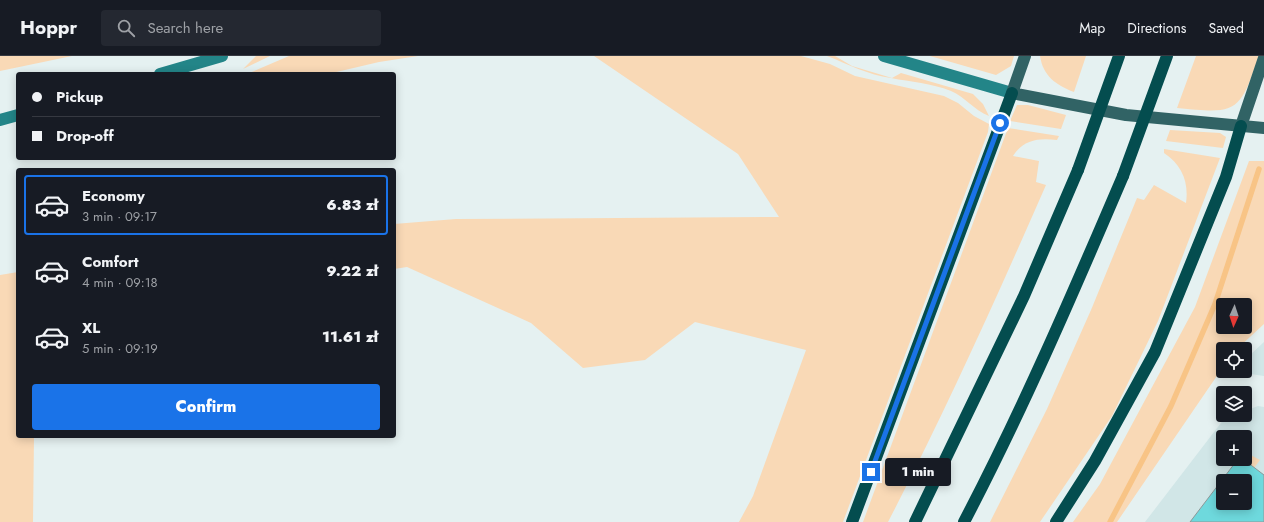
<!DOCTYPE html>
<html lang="en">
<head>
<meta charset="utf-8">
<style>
  :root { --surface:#171b24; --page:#242831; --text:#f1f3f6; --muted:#9ea1a6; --line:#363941; --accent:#1a73e8 }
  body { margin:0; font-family:Jost,sans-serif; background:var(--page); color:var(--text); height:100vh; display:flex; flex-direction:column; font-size:15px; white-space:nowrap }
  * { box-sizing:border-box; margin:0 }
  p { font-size:13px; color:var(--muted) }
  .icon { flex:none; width:22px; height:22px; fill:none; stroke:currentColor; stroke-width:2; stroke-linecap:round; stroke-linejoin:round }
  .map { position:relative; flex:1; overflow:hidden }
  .sheet { position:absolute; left:16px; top:112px; width:380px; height:270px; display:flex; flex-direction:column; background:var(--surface); border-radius:4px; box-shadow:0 2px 10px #0003 }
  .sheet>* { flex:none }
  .banner { position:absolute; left:16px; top:16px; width:380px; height:88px; border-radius:4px; box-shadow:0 2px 10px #0003; display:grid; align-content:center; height:88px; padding:0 16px; background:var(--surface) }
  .needle { width:26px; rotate:183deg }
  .tools { position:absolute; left:1216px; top:242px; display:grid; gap:8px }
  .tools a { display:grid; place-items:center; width:36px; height:36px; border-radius:4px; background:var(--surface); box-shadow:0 2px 10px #0003; font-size:20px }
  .end { position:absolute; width:18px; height:18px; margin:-9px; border:5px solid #1a73e8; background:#fff; box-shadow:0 0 0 2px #fff }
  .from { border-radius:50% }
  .bubble { position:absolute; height:28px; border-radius:4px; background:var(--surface); box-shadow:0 2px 10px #0003; font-size:13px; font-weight:800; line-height:28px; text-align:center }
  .banner b { display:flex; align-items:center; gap:14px; height:38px; font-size:15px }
  .banner b+b { border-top:1px solid var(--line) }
  .banner i { width:10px; height:10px; background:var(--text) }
  ul { padding:7px 0 0; list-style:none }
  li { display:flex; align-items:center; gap:12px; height:60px; margin:0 8px 6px; padding:0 8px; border:2px solid transparent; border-radius:4px }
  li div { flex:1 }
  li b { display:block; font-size:15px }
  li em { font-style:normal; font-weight:800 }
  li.on { border-color:var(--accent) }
  li>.icon { width:36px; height:36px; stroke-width:1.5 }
  .button { display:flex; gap:8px; margin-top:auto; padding:8px 16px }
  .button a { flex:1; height:46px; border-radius:4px; background:var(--accent); color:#fff; font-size:16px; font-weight:800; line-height:46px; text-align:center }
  header { display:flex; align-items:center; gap:24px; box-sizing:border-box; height:56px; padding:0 20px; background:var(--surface); border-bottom:1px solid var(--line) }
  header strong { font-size:19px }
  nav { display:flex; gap:22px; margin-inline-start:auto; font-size:14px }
  .search { width:280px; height:36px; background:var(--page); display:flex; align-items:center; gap:10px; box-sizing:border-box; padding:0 14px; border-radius:4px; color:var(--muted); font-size:15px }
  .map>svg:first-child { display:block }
</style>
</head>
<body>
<header>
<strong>Hoppr</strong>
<div class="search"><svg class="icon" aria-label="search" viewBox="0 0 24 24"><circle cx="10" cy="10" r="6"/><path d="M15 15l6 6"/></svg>Search here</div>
<nav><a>Map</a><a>Directions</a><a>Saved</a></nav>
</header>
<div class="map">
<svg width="1264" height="466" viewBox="0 0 1264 466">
  <rect width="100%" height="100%" fill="#e5f1f1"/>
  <path fill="#d1e6e7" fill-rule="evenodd" d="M 1264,286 L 1264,320 L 1244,317 L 1249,300 Z
    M 1258,350 L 1264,351 L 1264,466 L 1145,466 L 1224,363 L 1235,359 L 1245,359 L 1245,355 ZM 1223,381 L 1245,381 L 1245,403 L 1223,403 ZM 1223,425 L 1245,425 L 1245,447 L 1223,447 Z"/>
  <path fill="#f9d9b6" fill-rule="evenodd" d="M 0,0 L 72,0 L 0,15 Z
    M 256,0 L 270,0 L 243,13 Z
    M 289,0 L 418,0 L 379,6 L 328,18 L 247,18 Z
    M 594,0 L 801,0 L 830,8 L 855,20 L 944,40 L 958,47 L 974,60 L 989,68 L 988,76 L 843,466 L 739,466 L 753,440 L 806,294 L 695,266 L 645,304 L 583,312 L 531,267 L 407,211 L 394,213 L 394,168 L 456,163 L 779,161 L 738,98 Z
    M 827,0 L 835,0 L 852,10 L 892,22 L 901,17 L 973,38 L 983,48 L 989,60 C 974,54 965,41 951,35 C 931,27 911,26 891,22 C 868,19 848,8 827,0 Z
    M 930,0 L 1014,0 L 1011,10 L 996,19 Z
    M 1040,0 L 1086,0 L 1074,36 C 1056,29 1043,20 1040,0 Z
    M 1196,0 L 1259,0 C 1239,57 1238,58 1177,52 Z
    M 1017,49 L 1028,49 L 1066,59 L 1061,73 L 1010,65 Z
    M 1008,72 L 1059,80 L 1057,84 C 1039,82 1024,83 1013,100 L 1039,105 L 1036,126 L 1046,129 C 996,243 945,356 888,466 L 863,466 Z
    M 1170,74 L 1220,77 L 1226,81 L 1223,92 L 1166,85 Z
    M 1164,93 L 1220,102 L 1158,265 L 1112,360 L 1040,466 L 990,466 L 1047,353 L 1091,254 L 1137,142 L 1144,144 L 1154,129 L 1186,147 C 1189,126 1182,109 1164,97 Z
    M 1249,105 L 1264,105 L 1264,268 L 1237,293 L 1223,293 L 1223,311 L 1117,466 L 1073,466 L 1100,428 L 1195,251 ZM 1223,249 L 1245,249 L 1245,271 L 1223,271 Z
    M 18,216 L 18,380 L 34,380 L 33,466 L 0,466 L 0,219 Z
    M 1245,396 L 1260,404 L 1254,412 L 1243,403 L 1245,403 Z"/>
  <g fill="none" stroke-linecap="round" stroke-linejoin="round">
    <path stroke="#f8c486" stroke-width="5.5" d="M 1110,466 L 1171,350 L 1215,248 L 1259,113"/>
  </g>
  <path fill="#6ed9dd" stroke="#8d9898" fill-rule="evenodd" d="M 1238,403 L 1243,403 L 1264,419 L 1264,466 L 1190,466 ZM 1223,425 L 1245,425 L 1245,447 L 1223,447 Z"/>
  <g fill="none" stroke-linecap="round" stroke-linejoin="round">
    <path stroke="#238588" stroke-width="12" d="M 884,0 L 1012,37
      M 160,18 L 222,0
      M 0,64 L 18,59"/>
    <path stroke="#316365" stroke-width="12" d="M 1025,0 L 1012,37 L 1126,59 L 1264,72
      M 1241,70 L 1264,2"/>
    <path stroke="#044d4f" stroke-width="12" d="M 852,466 L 1012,37
      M 915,466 L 1024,240 L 1078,114
      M 964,466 C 1023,353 1073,237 1123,120
      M 1056,466 L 1095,405 L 1155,296 L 1226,121 L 1241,70"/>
    <path stroke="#044d4f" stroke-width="12" d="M 1078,114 L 1119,0
      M 1123,120 L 1167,0"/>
  </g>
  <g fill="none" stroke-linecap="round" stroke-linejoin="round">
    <path stroke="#1a73e8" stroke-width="5" d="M 871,416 L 1000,67"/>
  </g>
</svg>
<div class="tools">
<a><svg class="needle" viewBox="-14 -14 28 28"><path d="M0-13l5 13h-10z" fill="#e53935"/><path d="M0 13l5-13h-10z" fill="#9ea1a6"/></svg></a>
<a><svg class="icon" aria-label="locate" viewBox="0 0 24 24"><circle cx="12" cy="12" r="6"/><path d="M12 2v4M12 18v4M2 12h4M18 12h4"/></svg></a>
<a><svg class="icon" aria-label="layers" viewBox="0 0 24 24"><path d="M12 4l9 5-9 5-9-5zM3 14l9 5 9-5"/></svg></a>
<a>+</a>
<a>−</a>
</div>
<i class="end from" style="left:1000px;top:67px"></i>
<i class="end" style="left:871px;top:416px"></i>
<div class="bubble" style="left:885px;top:402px;width:66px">1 min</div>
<div class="banner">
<b><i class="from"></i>Pickup</b>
<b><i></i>Drop-off</b>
</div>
<section class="sheet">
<ul>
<li class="on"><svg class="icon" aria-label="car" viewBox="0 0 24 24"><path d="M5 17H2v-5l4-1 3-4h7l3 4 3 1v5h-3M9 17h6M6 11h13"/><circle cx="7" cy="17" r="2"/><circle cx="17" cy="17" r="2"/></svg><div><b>Economy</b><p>3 min · 09:17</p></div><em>6.83 zł</em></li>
<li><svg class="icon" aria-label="car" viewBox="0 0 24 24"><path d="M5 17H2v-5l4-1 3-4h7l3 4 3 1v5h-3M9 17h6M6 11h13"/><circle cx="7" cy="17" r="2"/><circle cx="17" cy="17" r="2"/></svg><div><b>Comfort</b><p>4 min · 09:18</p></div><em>9.22 zł</em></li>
<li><svg class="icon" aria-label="car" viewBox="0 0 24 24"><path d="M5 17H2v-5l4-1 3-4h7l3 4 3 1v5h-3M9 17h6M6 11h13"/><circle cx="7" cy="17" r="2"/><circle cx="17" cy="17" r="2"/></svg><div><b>XL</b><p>5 min · 09:19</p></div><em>11.61 zł</em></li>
</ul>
<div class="button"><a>Confirm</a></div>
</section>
</div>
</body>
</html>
